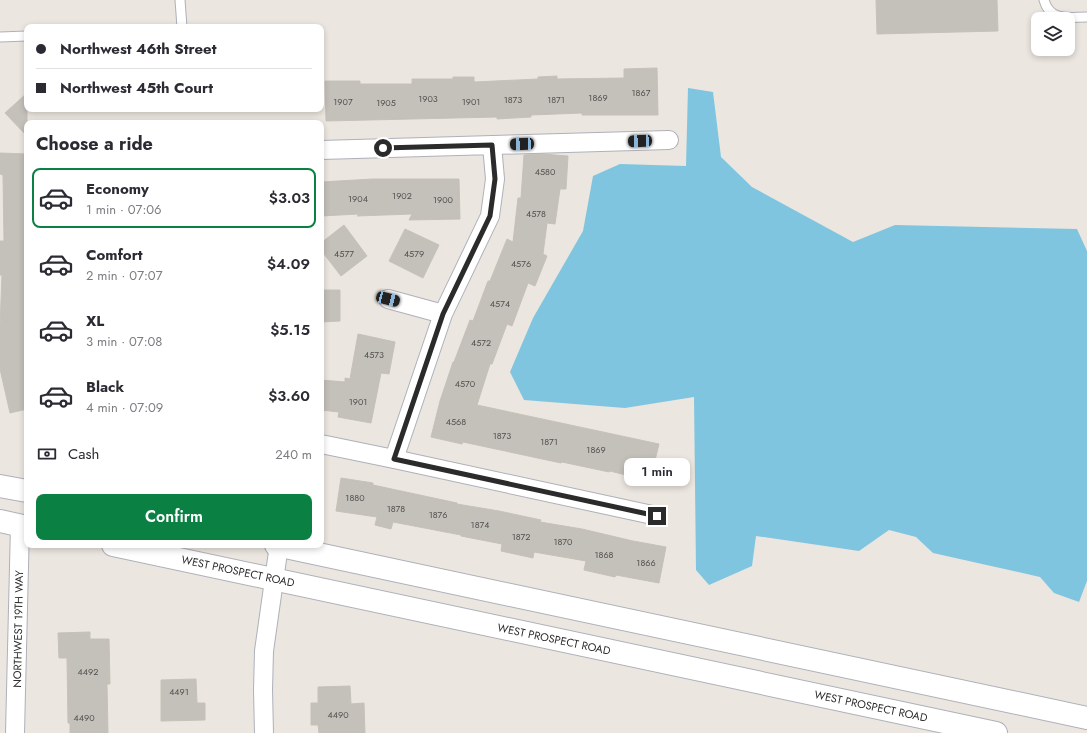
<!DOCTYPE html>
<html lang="en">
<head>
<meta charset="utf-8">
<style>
  :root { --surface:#fff; --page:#f2f2f3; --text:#2b2b33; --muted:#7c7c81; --line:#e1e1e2; --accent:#0b8043 }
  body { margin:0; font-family:Jost,sans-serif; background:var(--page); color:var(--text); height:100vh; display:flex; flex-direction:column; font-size:15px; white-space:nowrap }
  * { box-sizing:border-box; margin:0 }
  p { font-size:13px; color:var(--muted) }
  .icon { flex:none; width:22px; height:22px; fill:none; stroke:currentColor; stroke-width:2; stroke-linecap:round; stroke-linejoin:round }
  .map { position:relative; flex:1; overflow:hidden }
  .side { position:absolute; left:24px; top:120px; width:300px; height:428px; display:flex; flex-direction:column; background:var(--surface); border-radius:8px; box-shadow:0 2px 6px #0003 }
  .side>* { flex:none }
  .top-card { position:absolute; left:24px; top:24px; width:300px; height:88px; border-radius:8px; box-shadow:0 2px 6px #0003; display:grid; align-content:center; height:88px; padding:0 12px; background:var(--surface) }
  .controls { position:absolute; left:1031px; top:12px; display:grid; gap:8px }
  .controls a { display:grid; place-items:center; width:44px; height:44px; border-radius:8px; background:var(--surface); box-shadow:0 2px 6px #0003; font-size:20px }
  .end { position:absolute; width:18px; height:18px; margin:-9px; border:5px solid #2b2b2b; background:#fff; box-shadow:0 0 0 2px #fff }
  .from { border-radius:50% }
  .bubble { position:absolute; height:28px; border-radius:8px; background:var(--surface); box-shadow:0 2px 6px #0003; font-size:13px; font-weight:600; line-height:28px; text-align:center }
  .car { position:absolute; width:12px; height:24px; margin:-12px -6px; border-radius:5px; box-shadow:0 0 3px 1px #0007; background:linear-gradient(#222 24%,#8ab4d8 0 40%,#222 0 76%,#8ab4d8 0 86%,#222 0) }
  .top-card b { display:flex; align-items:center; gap:14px; height:38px; font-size:15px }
  .top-card b+b { border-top:1px solid var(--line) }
  .top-card i { width:10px; height:10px; background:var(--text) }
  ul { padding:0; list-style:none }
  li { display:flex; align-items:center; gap:12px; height:60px; margin:0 8px 6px; padding:0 4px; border:2px solid transparent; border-radius:8px }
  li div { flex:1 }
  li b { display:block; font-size:15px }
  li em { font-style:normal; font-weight:600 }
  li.on { border-color:var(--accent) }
  li>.icon { width:36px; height:36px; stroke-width:1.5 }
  h2 { padding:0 12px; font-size:18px; line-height:48px }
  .pay { display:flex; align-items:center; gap:10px; height:44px; padding:0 12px; font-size:15px }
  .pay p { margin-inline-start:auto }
  .action { display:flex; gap:8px; margin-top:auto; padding:8px 12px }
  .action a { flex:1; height:46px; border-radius:8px; background:var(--accent); color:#fff; font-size:16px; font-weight:600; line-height:46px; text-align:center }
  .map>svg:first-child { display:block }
</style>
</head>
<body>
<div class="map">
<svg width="1087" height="733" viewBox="0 0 1087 733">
  <rect width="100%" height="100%" fill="#ebe6df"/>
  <path fill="#7fc5e0" d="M 688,88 L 713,92 L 721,157 L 752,187 L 853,242 L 895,225 L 1077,229 L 1087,251 L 1087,581 L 1079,602 L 1054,593 L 1040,577 L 933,553 L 916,537 L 889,530 L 859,551 L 756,536 L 752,566 L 709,585 L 696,570 L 694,397 L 625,408 L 524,400 L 510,372 L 533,318 L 583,231 L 593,176 L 620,164 L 686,166 Z"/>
  <path fill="#c4c0ba" stroke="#c6c2b9" d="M 876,0 L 997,0 L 998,31 L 877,34 Z
    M 657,68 L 658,115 L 582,115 L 582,113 L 531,115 L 531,117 L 497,119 L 497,117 L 326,121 L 325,81 L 360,81 L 360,84 L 412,84 L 412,79 L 453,79 L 453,77 L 474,77 L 474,82 L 538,79 L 538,77 L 557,76 L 557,79 L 624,78 L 624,69 Z
    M 27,93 L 27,136 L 5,113 Z
    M 0,153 L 27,154 L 27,409 L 10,413 L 0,369 L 0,326 L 2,275 L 0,275 L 0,241 L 4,241 L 3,175 L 0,174 Z
    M 542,154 L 568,156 L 566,189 L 560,189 L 555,224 L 547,223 L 543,254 L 547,256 L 535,286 L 528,283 L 512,326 L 507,324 L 492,364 L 490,364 L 477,405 L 659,444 L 650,481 L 610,471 L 609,472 L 562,462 L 561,463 L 463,442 L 462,444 L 431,437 L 440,401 L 453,362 L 454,362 L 470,320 L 473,321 L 488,281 L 490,281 L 507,239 L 513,242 L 518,198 L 521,198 L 524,155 Z
    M 373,179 L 459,179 L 460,219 L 409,220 L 412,214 L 357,216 L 359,214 L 321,216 L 321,182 Z
    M 344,225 L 367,256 L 341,276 L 321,250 L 321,243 Z
    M 405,229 L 439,245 L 423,278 L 389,261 Z
    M 321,290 L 340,290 L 340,321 L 321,322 Z
    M 358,334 L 395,342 L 389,374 L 381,373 L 371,423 L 338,417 L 339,412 L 321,410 L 321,380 L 345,382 L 345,378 L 350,379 Z
    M 341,478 L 373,483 L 373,485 L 457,503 L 457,504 L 499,511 L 541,520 L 540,522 L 582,529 L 633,541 L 666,547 L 659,583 L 616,575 L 615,577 L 584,570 L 586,561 L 534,552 L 533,558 L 501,551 L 502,544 L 461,536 L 461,535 L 393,522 L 391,529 L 375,525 L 377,517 L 336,511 Z
    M 90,632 L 90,639 L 109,639 L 110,684 L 107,684 L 108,733 L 70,733 L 70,723 L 68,723 L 67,658 L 59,658 L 58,633 Z
    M 196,679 L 197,703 L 205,703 L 205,720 L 161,721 L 161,680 Z
    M 350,686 L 351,704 L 364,703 L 365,733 L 319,733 L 318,725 L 311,725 L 311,703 L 318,703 L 318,687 Z"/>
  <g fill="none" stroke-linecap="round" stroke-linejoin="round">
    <defs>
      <path id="service" d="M 180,0 L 182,27
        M 1044,0 C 1050,22 1069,17 1087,17
        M 0,37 L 27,36"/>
      <path id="minor" d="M 321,150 L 669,140
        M 388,299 L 443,314 L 490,216 L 495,179 L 492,145
        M 321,444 L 394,459 L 657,516
        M 394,459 L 443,314
        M 15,733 L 20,525
        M 264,733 L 263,690 L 264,651 L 279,545"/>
      <path id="secondary" d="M 0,486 L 27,491
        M 0,521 L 27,527
        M 113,545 L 996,733
        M 276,545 L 1087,718"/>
    </defs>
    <use href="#service" stroke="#afb1ba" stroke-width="11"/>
    <use href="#minor" stroke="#afb1ba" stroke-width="20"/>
    <use href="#secondary" stroke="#afb1ba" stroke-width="24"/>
    <use href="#service" stroke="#fff" stroke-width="9"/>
    <use href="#minor" stroke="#fff" stroke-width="18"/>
    <use href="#secondary" stroke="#fff" stroke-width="22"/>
  </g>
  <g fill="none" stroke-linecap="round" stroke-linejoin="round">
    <path stroke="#2b2b2b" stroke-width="5" d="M 383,148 L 492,145 L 495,179 L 490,216 L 443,314 L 394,459 L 657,516"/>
  </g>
  <g text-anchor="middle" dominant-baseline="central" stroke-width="4" stroke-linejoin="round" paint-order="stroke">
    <g font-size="9" fill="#51504f">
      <text x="641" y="92">1867</text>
      <text x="598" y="97">1869</text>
      <text x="428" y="98">1903</text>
      <text x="513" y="99">1873</text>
      <text x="556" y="99">1871</text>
      <text x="343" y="101">1907</text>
      <text x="471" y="101">1901</text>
      <text x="386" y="102">1905</text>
      <text x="545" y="171">4580</text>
      <text x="402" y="195">1902</text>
      <text x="358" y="198">1904</text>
      <text x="443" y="199">1900</text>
      <text x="536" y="213">4578</text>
      <text x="344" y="253">4577</text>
      <text x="414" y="253">4579</text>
      <text x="521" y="263">4576</text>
      <text x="500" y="303">4574</text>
      <text x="481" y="342">4572</text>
      <text x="374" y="354">4573</text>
      <text x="465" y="383">4570</text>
      <text x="358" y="401">1901</text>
      <text x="456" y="421">4568</text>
      <text x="502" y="435">1873</text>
      <text x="549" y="441">1871</text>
      <text x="596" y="449">1869</text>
      <text x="355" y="497">1880</text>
      <text x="396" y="508">1878</text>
      <text x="438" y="514">1876</text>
      <text x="480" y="524">1874</text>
      <text x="521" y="536">1872</text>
      <text x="563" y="541">1870</text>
      <text x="604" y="554">1868</text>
      <text x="646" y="562">1866</text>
      <text x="88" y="671">4492</text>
      <text x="179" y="691">4491</text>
      <text x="338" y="714">4490</text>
      <text x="84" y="717">4490</text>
    </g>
    <g font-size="11" fill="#2b2b2b" stroke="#fff">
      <text transform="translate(238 571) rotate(12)">WEST PROSPECT ROAD</text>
      <text transform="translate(18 629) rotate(-89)">NORTHWEST 19TH WAY</text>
      <text transform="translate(554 639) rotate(12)">WEST PROSPECT ROAD</text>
      <text transform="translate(871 706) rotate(12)">WEST PROSPECT ROAD</text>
    </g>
  </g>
</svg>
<div class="controls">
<a><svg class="icon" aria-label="layers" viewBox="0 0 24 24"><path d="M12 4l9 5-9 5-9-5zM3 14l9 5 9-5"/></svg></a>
</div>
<i class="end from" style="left:383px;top:148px"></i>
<i class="end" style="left:657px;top:516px"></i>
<div class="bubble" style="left:624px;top:458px;width:66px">1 min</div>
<i class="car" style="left:640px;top:141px;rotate:268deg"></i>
<i class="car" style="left:522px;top:144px;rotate:268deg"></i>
<i class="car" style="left:388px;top:299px;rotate:105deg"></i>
<div class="top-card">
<b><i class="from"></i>Northwest 46th Street</b>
<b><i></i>Northwest 45th Court</b>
</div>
<section class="side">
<h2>Choose a ride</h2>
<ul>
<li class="on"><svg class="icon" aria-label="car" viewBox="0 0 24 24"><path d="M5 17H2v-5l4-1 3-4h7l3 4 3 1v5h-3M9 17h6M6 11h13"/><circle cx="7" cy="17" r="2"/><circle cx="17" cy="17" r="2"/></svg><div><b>Economy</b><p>1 min · 07:06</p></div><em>$3.03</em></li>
<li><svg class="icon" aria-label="car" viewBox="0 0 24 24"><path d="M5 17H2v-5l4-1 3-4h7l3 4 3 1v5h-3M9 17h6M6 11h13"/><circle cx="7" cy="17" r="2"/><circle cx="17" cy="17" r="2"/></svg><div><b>Comfort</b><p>2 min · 07:07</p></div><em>$4.09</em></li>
<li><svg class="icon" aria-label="car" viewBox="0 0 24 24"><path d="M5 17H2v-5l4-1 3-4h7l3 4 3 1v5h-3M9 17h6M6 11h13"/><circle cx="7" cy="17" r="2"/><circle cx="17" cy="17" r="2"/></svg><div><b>XL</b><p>3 min · 07:08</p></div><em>$5.15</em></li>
<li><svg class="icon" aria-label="car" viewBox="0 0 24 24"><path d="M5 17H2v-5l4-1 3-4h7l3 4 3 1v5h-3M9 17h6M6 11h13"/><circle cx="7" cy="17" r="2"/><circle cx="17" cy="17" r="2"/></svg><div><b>Black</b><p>4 min · 07:09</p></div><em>$3.60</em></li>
</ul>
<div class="pay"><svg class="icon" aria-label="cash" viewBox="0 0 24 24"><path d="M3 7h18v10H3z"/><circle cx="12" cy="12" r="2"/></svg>Cash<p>240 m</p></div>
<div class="action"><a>Confirm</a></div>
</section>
</div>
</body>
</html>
